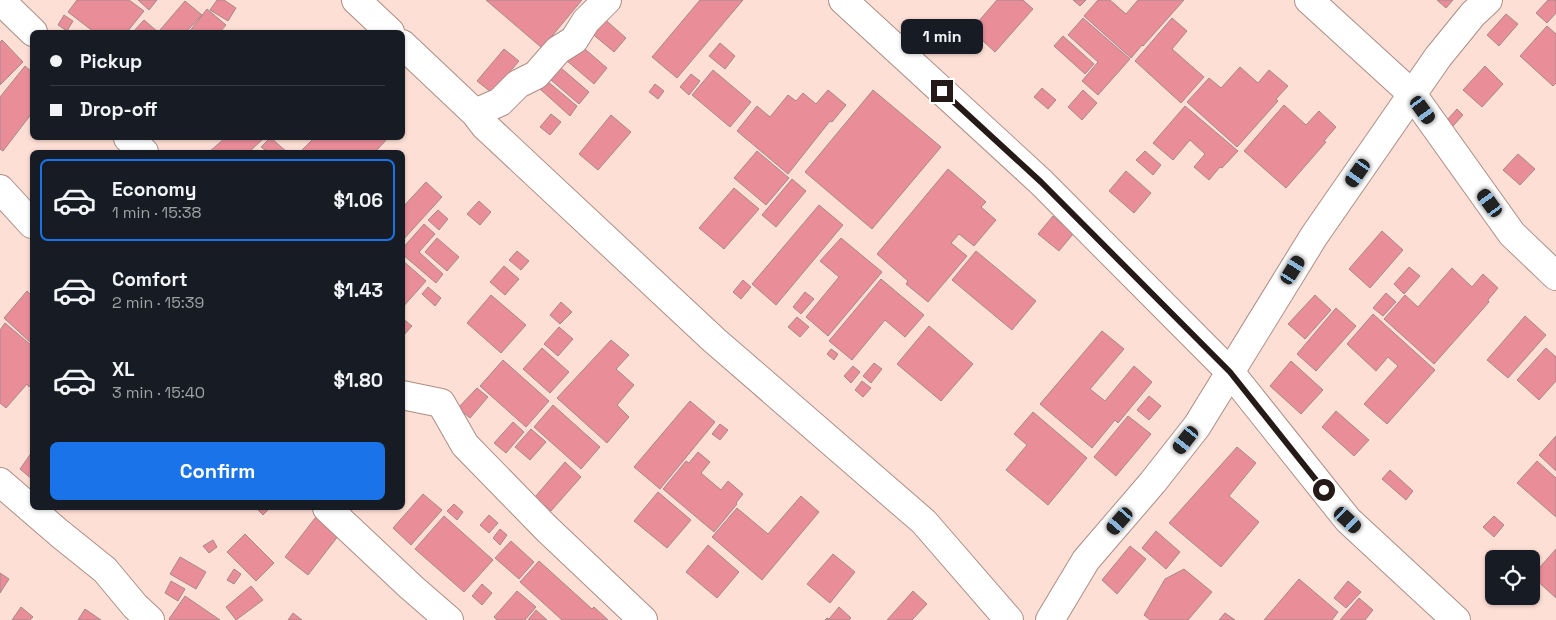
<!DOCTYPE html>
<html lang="en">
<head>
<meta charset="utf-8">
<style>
  :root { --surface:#171b24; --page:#242831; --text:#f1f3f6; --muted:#9ea1a6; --line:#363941; --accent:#1a73e8 }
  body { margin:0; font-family:"Space Grotesk",sans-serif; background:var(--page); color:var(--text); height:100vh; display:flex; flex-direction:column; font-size:19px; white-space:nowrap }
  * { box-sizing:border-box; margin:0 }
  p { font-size:16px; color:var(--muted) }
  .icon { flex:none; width:28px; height:28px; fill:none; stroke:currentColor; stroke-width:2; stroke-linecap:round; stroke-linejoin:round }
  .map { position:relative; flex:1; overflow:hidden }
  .drawer { position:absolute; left:30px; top:150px; width:375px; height:360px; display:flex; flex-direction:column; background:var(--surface); border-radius:8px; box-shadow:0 1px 4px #0004 }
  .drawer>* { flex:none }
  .guide { position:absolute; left:30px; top:30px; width:375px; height:110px; border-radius:8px; box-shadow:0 1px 4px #0004; display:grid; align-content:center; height:110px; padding:0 20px; background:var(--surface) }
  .fabs { position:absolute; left:1485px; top:550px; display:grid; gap:10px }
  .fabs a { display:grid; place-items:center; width:55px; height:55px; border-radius:8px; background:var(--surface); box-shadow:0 1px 4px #0004; font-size:25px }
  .end { position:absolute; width:22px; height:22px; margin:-11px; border:6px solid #251a17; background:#fff; box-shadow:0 0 0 2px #fff }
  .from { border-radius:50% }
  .bubble { position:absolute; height:35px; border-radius:8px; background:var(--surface); box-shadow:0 1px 4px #0004; font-size:16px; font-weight:800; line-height:35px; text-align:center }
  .car { position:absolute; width:15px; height:30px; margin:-15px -8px; border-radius:6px; box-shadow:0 0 4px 1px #0007; background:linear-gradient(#222 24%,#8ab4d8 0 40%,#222 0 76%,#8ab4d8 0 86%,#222 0) }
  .guide b { display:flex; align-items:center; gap:18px; height:48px; font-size:19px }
  .guide b+b { border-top:1px solid var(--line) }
  .guide i { width:12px; height:12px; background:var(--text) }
  ul { padding:9px 0 0; list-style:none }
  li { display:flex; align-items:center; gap:15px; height:82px; margin:0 10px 8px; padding:0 10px; border:2px solid transparent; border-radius:8px }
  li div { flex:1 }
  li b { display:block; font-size:19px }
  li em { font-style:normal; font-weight:800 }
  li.current { border-color:var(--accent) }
  li>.icon { width:45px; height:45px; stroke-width:1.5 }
  .button { display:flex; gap:10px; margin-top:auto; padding:10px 20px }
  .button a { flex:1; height:58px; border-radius:8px; background:var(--accent); color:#fff; font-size:20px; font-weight:800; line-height:58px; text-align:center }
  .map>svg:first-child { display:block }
</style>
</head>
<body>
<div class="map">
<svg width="1556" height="620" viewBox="0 0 1556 620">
  <rect width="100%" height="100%" fill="#fedfd5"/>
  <path fill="#e98e99" stroke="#a6888b" d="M 77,0 L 129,0 L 144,11 L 127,32 L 94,32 L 68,12 Z
    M 138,0 L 157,0 L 149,10 Z
    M 217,0 L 224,0 L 236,8 L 228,21 L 210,10 Z
    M 486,0 L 582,0 L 542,48 Z
    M 700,0 L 743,0 L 677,78 L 652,57 Z
    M 997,0 L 1023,0 L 1033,9 L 995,52 L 971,30 Z
    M 1073,0 L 1086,0 L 1080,6 Z
    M 1098,0 L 1110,0 L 1126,14 L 1138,0 L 1184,0 L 1143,46 L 1142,45 L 1131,58 L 1084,16 Z
    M 1437,0 L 1453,0 L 1446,8 Z
    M 1548,0 L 1556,0 L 1556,13 L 1547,23 L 1536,13 Z
    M 185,1 L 202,15 L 186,32 L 163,32 L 160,30 Z
    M 207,9 L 226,25 L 220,32 L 189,32 Z
    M 1506,14 L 1518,24 L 1499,46 L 1487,35 Z
    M 64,15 L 73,21 L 67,31 L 58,25 Z
    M 601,16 L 626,38 L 614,52 L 589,31 Z
    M 1083,18 L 1130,59 L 1098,95 L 1082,81 L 1098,62 L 1068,35 Z
    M 1172,18 L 1187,31 L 1172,49 L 1204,77 L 1181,103 L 1135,61 Z
    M 144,20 L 158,32 L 133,32 Z
    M 1547,26 L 1556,34 L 1556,83 L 1553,86 L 1520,56 Z
    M 1063,36 L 1094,64 L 1085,74 L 1054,46 Z
    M 2,40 L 23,62 L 0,85 L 0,42 Z
    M 720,43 L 735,56 L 725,69 L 709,56 Z
    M 579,44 L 607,68 L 594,84 L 566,60 Z
    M 504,49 L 519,61 L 492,93 L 477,81 Z
    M 25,66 L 32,72 L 32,113 L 3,151 L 0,149 L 0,97 Z
    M 1485,66 L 1503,84 L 1482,107 L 1463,90 Z
    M 1240,67 L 1258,83 L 1269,70 L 1288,86 L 1276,99 L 1278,101 L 1237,147 L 1187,102 L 1209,78 L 1221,88 Z
    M 561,68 L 589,92 L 579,104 L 551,80 Z
    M 713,70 L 751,102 L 730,127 L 692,95 Z
    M 691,74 L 700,81 L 689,95 L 680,87 Z
    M 547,81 L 577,106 L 570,116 L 540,89 Z
    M 655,84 L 664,91 L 658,99 L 649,92 Z
    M 1042,88 L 1056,100 L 1048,109 L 1034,97 Z
    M 828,90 L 846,105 L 832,122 L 830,121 L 788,174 L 737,131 L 757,106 L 770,117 L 788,95 L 796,101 L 803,93 L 816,104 Z
    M 873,90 L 941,147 L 872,229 L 805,172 Z
    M 1083,90 L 1097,103 L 1082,120 L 1068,107 Z
    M 1284,105 L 1306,125 L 1319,111 L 1336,127 L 1324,141 L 1326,142 L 1286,188 L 1244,151 Z
    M 1185,106 L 1238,151 L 1222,168 L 1220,167 L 1209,180 L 1194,167 L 1205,154 L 1190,140 L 1173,160 L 1153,143 Z
    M 1457,109 L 1463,115 L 1453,126 L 1447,120 Z
    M 551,114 L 561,122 L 550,135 L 540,127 Z
    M 611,115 L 631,132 L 598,170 L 579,154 Z
    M 225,138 L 264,138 L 249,152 L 209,152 Z
    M 270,138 L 271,138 L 287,152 L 268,152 L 261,147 Z
    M 314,138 L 388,138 L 375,152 L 300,152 Z
    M 757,151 L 789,178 L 766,205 L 734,178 Z
    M 1145,151 L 1161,165 L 1153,175 L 1136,160 Z
    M 1518,154 L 1535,169 L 1520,185 L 1503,170 Z
    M 948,169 L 986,202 L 981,207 L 996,220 L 974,246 L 959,234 L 951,243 L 967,256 L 928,302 L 906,284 L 908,281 L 877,254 Z
    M 1126,171 L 1151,193 L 1134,213 L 1109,191 Z
    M 792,179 L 806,191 L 776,227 L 762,215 Z
    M 426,182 L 442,197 L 402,241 L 402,208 Z
    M 734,188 L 759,209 L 724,249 L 699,228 Z
    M 479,201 L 491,212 L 480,225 L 467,214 Z
    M 819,205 L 843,225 L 776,305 L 752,284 Z
    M 438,210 L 448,219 L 439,230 L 428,220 Z
    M 1053,216 L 1073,234 L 1059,251 L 1038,234 Z
    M 424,224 L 435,234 L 419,252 L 443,274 L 436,283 L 402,254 L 402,249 Z
    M 1382,231 L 1403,250 L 1370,288 L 1349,269 Z
    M 437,238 L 459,257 L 447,271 L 425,252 Z
    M 841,238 L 882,272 L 828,336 L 806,317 L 839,277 L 820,261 Z
    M 517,251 L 529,261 L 521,270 L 509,260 Z
    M 976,251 L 1036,301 L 1012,330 L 952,280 Z
    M 402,260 L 426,281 L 402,308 Z
    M 504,266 L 519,279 L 505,295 L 490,282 Z
    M 1409,267 L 1420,276 L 1404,294 L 1394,284 Z
    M 1452,268 L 1472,287 L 1483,274 L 1498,288 L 1488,300 L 1489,302 L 1434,364 L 1384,319 L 1405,295 L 1418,307 Z
    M 881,279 L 924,315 L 905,337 L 885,320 L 852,360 L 829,341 Z
    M 743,280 L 751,287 L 741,299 L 733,292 Z
    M 428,287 L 441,298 L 435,306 L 422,294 Z
    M 27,291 L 32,296 L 32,344 L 4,318 Z
    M 805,292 L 814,299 L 801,314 L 793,307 Z
    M 1386,293 L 1396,302 L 1383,316 L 1373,308 Z
    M 491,295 L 526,325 L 501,353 L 467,323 Z
    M 1315,295 L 1331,310 L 1305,339 L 1288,324 Z
    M 561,302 L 572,312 L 560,324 L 550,315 Z
    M 1336,308 L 1356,326 L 1316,371 L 1297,354 Z
    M 1373,314 L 1435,370 L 1387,424 L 1364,404 L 1398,366 L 1388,357 L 1376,371 L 1347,344 Z
    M 1525,316 L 1546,335 L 1508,378 L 1487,360 Z
    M 797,317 L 809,327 L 800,337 L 788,327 Z
    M 402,318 L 412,326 L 402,337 Z
    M 5,323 L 32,346 L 32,383 L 29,387 L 27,384 L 6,408 L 0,403 L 0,330 Z
    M 929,326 L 973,364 L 941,401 L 897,364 Z
    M 559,327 L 573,339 L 558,356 L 544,344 Z
    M 1102,331 L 1124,349 L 1090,389 L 1105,401 L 1134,366 L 1152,382 L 1118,423 L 1115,420 L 1092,448 L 1040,404 Z
    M 611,340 L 629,355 L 616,369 L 634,385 L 617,405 L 629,417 L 607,443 L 557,398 Z
    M 542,348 L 569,372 L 550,393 L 523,369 Z
    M 1546,348 L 1556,357 L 1556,381 L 1539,400 L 1517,380 Z
    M 831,349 L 838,354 L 834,360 L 827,354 Z
    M 503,360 L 549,401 L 526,427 L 480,386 Z
    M 1291,361 L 1323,390 L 1301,414 L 1270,386 Z
    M 874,363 L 882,369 L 871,383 L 863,376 Z
    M 853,366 L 860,372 L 851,383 L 844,376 Z
    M 862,381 L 871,388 L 863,397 L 855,390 Z
    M 477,388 L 488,397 L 470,418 L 458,408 Z
    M 1149,396 L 1161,406 L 1149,420 L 1137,410 Z
    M 690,401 L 715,422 L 660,489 L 634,467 Z
    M 553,405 L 600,447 L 581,469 L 534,427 Z
    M 1336,411 L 1369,440 L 1354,456 L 1322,427 Z
    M 1033,412 L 1087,458 L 1048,505 L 1006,470 L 1027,445 L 1014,434 Z
    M 1128,416 L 1151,434 L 1116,476 L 1094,457 Z
    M 513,422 L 524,432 L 506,453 L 494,443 Z
    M 720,424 L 728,430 L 720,440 L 712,434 Z
    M 531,429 L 546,442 L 530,460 L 515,447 Z
    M 1556,436 L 1556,471 L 1539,455 Z
    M 1237,447 L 1256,463 L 1229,496 L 1259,522 L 1221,567 L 1169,523 Z
    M 32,452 L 32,479 L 20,469 Z
    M 698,452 L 710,462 L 701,473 L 721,490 L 728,481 L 743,494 L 736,503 L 737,504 L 714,532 L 663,489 L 686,461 L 689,463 Z
    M 1537,461 L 1556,478 L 1556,517 L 1517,483 Z
    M 565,462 L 581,477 L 551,511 L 535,497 Z
    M 1390,470 L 1413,491 L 1406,500 L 1382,479 Z
    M 658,492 L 691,520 L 667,548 L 634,521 Z
    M 423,494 L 442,510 L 411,545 L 393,528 Z
    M 801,496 L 819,512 L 762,580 L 712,537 L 737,508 L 768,534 Z
    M 454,504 L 463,512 L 457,520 L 447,511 Z
    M 256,508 L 270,508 L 263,515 Z
    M 319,513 L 342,531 L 308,575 L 285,557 Z
    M 489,515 L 498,523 L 489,533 L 480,525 Z
    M 444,516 L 493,560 L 464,592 L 415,549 Z
    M 1494,516 L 1504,525 L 1494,537 L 1483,527 Z
    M 500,529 L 507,535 L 500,545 L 493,538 Z
    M 1156,531 L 1180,552 L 1166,569 L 1142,548 Z
    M 245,534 L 274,563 L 256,581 L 227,552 Z
    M 213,540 L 217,547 L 209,553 L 203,546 Z
    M 511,541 L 534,562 L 519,579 L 495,558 Z
    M 708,545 L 739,572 L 717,598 L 686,572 Z
    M 1130,546 L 1146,559 L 1117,594 L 1102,580 Z
    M 1556,549 L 1556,598 L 1532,576 Z
    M 833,554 L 855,572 L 830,603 L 807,584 Z
    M 180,557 L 206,572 L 196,589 L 170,574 Z
    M 539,561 L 592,609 L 594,607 L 608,620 L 562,620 L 520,582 Z
    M 234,569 L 241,574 L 234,584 L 227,580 Z
    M 1184,569 L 1212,592 L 1188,620 L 1150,620 L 1144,615 L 1165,579 Z
    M 0,573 L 9,579 L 0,593 Z
    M 1299,579 L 1338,612 L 1332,620 L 1264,620 Z
    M 171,581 L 185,589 L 178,601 L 165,593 Z
    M 1348,581 L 1361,592 L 1346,608 L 1334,598 Z
    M 482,584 L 492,593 L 482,605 L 472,596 Z
    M 251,586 L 263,600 L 236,620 L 226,607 Z
    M 517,591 L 536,607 L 525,620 L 497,620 L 494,617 Z
    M 913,591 L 927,604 L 912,620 L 887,620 Z
    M 185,596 L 220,620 L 170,620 L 169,619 Z
    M 1359,598 L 1373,610 L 1365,620 L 1340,620 Z
    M 21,607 L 33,617 L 30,620 L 12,620 Z
    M 839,607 L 851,618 L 849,620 L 825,620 L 827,618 L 829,619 Z
    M 85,609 L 101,620 L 78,620 Z
    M 536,610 L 547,620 L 528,620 Z
    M 293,613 L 302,620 L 288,620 Z
    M 1225,613 L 1235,620 L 1219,620 Z"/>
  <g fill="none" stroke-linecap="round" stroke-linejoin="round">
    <defs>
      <path id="minor" d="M 0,0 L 33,32
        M 356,0 L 390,32
        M 843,0 L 1041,182 L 1230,372 L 1348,520 L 1456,620
        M 1309,0 L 1412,94 L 1512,234 L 1556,276
        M 402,44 L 475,113 L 485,126 L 714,340 L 924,522 L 1009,620
        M 475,113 L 500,102 L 518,84 L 536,75 L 558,50 L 574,40 L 586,21 L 607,0
        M 128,138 L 144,152
        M 0,189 L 32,224
        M 402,395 L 441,403 L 465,445 L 546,528 L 643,620
        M 0,482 L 59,533 L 105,570 L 135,606 L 150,620
        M 327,508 L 411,587 L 449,620
        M 1050,620 L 1086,560 L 1153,482 L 1197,426 L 1314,236 L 1438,57 L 1473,14 L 1488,0"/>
    </defs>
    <use href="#minor" stroke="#ab8e85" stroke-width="30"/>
    <use href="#minor" stroke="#fff" stroke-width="28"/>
  </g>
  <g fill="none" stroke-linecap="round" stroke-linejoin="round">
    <path stroke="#251a17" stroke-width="6" d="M 942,91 L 1041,182 L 1230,372 L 1324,490"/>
  </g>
</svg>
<div class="fabs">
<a><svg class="icon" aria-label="locate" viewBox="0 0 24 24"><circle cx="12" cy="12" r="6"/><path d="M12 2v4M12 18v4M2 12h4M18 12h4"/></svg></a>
</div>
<i class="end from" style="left:1324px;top:490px"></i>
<i class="end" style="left:942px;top:91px"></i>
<div class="bubble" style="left:901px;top:19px;width:82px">1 min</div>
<i class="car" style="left:1423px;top:110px;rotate:144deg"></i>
<i class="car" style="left:1358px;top:173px;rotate:215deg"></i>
<i class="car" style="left:1490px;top:203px;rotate:324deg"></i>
<i class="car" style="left:1293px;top:270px;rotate:32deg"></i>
<i class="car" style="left:1186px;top:440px;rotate:218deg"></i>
<i class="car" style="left:1348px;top:520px;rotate:133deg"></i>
<i class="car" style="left:1120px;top:521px;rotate:221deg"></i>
<div class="guide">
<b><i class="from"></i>Pickup</b>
<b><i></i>Drop-off</b>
</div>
<section class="drawer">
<ul>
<li class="current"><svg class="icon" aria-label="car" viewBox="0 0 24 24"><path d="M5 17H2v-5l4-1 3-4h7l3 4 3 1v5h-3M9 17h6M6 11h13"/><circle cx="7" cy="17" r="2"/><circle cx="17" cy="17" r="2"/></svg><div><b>Economy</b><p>1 min · 15:38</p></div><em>$1.06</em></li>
<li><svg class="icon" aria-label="car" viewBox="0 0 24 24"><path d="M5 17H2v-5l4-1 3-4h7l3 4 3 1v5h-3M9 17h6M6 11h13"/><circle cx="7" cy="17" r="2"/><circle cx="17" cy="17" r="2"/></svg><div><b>Comfort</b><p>2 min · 15:39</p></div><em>$1.43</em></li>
<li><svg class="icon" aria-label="car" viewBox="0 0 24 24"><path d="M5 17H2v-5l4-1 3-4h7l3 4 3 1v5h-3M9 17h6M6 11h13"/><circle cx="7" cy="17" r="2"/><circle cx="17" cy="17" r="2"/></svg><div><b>XL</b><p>3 min · 15:40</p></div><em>$1.80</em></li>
</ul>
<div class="button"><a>Confirm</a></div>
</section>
</div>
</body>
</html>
